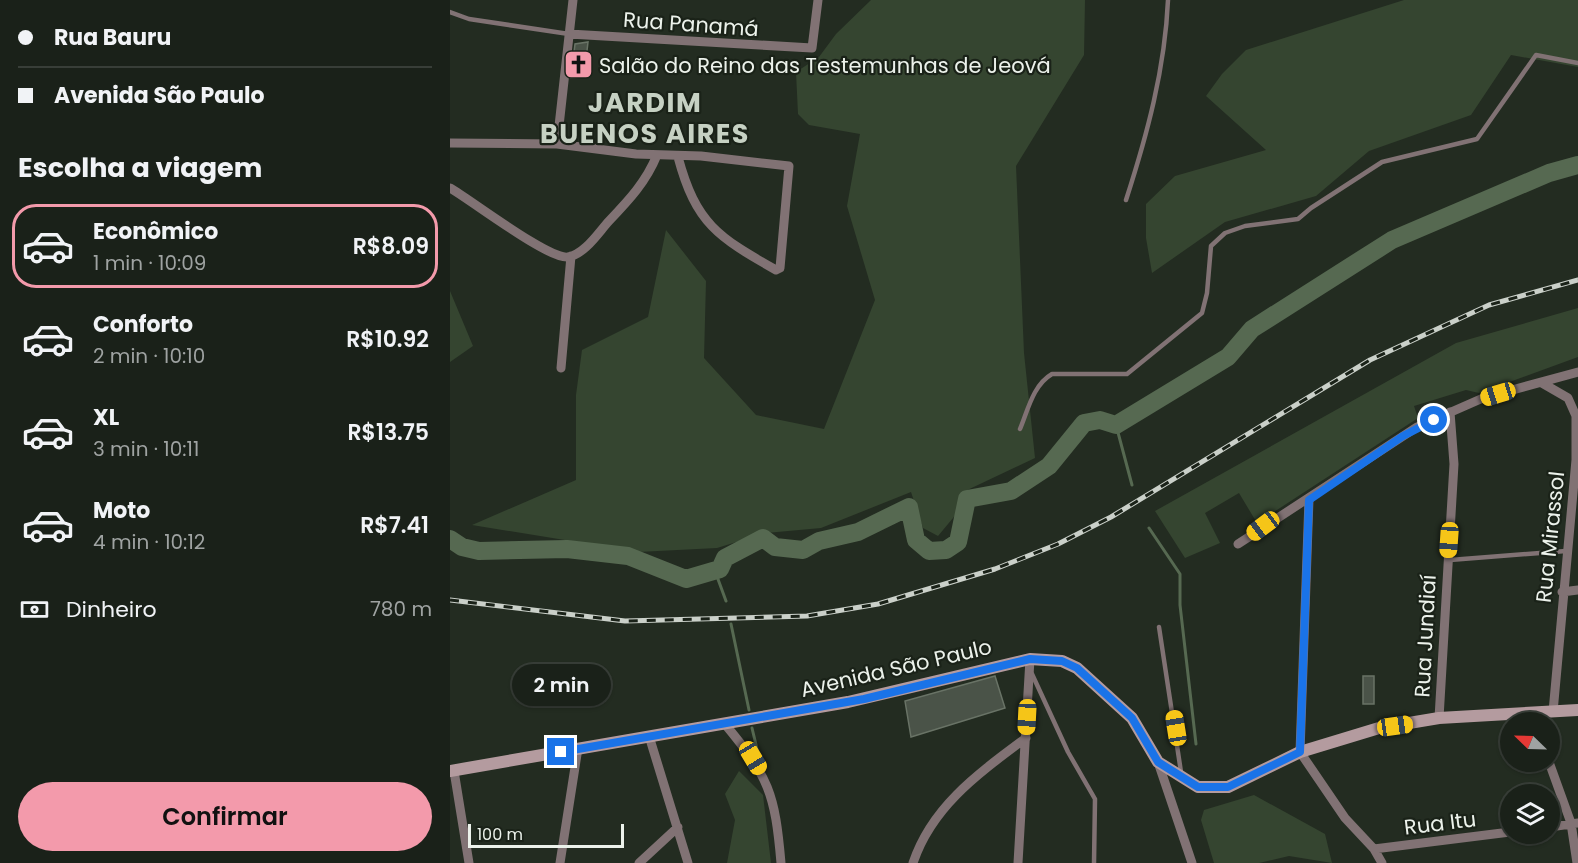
<!DOCTYPE html>
<html lang="pt">
<head>
<meta charset="utf-8">
<style>
  :root { --surface:#1a2119; --page:#272e26; --text:#f1f3f6; --muted:#9fa3a2; --line:#383e38; --accent:#f39aab }
  body { margin:0; font-family:Poppins,sans-serif; background:var(--page); color:var(--text); height:100vh; display:flex; flex-direction:column; font-size:22px; white-space:nowrap }
  * { box-sizing:border-box; margin:0 }
  p { font-size:20px; color:var(--muted) }
  .icon { flex:none; width:33px; height:33px; fill:none; stroke:currentColor; stroke-width:2; stroke-linecap:round; stroke-linejoin:round }
  .map { position:relative; flex:1; overflow:hidden }
  .panel { display:flex; flex-direction:column; background:var(--surface); width:450px }
  .panel>* { flex:none }
  .top-card { display:grid; align-content:center; height:132px; padding:0 18px; background:var(--surface) }
  .needle { width:39px; rotate:293deg }
  .controls { position:absolute; left:1050px; top:712px; display:grid; gap:12px }
  .controls a { display:grid; place-items:center; width:60px; height:60px; border-radius:50%; background:var(--surface); box-shadow:0 2px 4px #0004,0 0 0 2px var(--line); font-size:30px }
  .scale { position:absolute; left:18px; bottom:15px; width:156px; box-sizing:border-box; padding-left:6px; border:3px solid #ecf2eb; border-top:0; font-size:16px; line-height:21px; white-space:nowrap; color:#ecf2eb; -webkit-text-stroke:4px #1a2218; paint-order:stroke }
  .end { position:absolute; width:27px; height:27px; margin:-14px; border:8px solid #1a73e8; background:#fff; box-shadow:0 0 0 3px #fff }
  .from { border-radius:50% }
  .bubble { position:absolute; height:42px; border-radius:21px; background:var(--surface); box-shadow:0 2px 4px #0004,0 0 0 2px var(--line); font-size:20px; font-weight:600; line-height:42px; text-align:center }
  .car { position:absolute; width:18px; height:36px; margin:-18px -9px; border-radius:8px; box-shadow:0 0 4px 2px #0007; background:linear-gradient(#f5c518 24%,#345 0 40%,#f5c518 0 76%,#345 0 86%,#f5c518 0) }
  .top-card b { display:flex; align-items:center; gap:21px; height:57px; font-size:22px }
  .top-card b+b { border-top:2px solid var(--line) }
  .top-card i { width:15px; height:15px; background:var(--text) }
  ul { padding:0; list-style:none }
  li { display:flex; align-items:center; gap:18px; height:84px; margin:0 12px 9px; padding:0 6px; border:3px solid transparent; border-radius:24px }
  li div { flex:1 }
  li b { display:block; font-size:22px }
  li em { font-style:normal; font-weight:600 }
  li.current { border-color:var(--accent) }
  li>.icon { width:54px; height:54px; stroke-width:1.5 }
  h2 { padding:0 18px; font-size:27px; line-height:72px }
  .pay { display:flex; align-items:center; gap:15px; height:66px; padding:0 18px; font-size:22px }
  .pay p { margin-inline-start:auto }
  .cta { display:flex; gap:12px; margin-top:auto; padding:12px 18px }
  .cta a { flex:1; height:69px; border-radius:36px; background:var(--accent); color:#111; font-size:24px; font-weight:600; line-height:69px; text-align:center }
  main { display:flex; flex:1; min-height:0 }
  .map>svg:first-child { display:block }
</style>
</head>
<body>
<main>
<section class="panel">
<div class="top-card">
<b><i class="from"></i>Rua Bauru</b>
<b><i></i>Avenida São Paulo</b>
</div>
<h2>Escolha a viagem</h2>
<ul>
<li class="current"><svg class="icon" aria-label="car" viewBox="0 0 24 24"><path d="M5 17H2v-5l4-1 3-4h7l3 4 3 1v5h-3M9 17h6M6 11h13"/><circle cx="7" cy="17" r="2"/><circle cx="17" cy="17" r="2"/></svg><div><b>Econômico</b><p>1 min · 10:09</p></div><em>R$8.09</em></li>
<li><svg class="icon" aria-label="car" viewBox="0 0 24 24"><path d="M5 17H2v-5l4-1 3-4h7l3 4 3 1v5h-3M9 17h6M6 11h13"/><circle cx="7" cy="17" r="2"/><circle cx="17" cy="17" r="2"/></svg><div><b>Conforto</b><p>2 min · 10:10</p></div><em>R$10.92</em></li>
<li><svg class="icon" aria-label="car" viewBox="0 0 24 24"><path d="M5 17H2v-5l4-1 3-4h7l3 4 3 1v5h-3M9 17h6M6 11h13"/><circle cx="7" cy="17" r="2"/><circle cx="17" cy="17" r="2"/></svg><div><b>XL</b><p>3 min · 10:11</p></div><em>R$13.75</em></li>
<li><svg class="icon" aria-label="car" viewBox="0 0 24 24"><path d="M5 17H2v-5l4-1 3-4h7l3 4 3 1v5h-3M9 17h6M6 11h13"/><circle cx="7" cy="17" r="2"/><circle cx="17" cy="17" r="2"/></svg><div><b>Moto</b><p>4 min · 10:12</p></div><em>R$7.41</em></li>
</ul>
<div class="pay"><svg class="icon" aria-label="cash" viewBox="0 0 24 24"><path d="M3 7h18v10H3z"/><circle cx="12" cy="12" r="2"/></svg>Dinheiro<p>780 m</p></div>
<div class="cta"><a>Confirmar</a></div>
</section>
<div class="map">
<svg width="1128" height="863" viewBox="0 0 1128 863">
  <rect width="100%" height="100%" fill="#232c21"/>
  <path fill="#354530" d="M 421,0 L 635,0 L 634,55 L 566,166 L 574,353 L 585,458 L 511,493 L 508,512 L 488,536 L 473,528 L 461,492 L 371,528 L 316,533 L 267,548 L 188,552 L 22,525 L 126,480 L 126,395 L 132,350 L 198,317 L 216,230 L 256,281 L 254,358 L 306,415 L 374,429 L 425,300 L 397,206 L 410,134 L 359,125 L 348,114 L 346,72 L 369,57 L 386,34 Z
    M 954,0 L 1128,0 L 1128,67 L 1061,55 L 1021,115 L 919,151 L 866,196 L 775,222 L 702,273 L 696,238 L 696,204 L 725,176 L 816,150 L 756,96 L 772,74 L 796,50 Z
    M 0,291 L 23,346 L 0,362 Z
    M 1128,308 L 1128,357 L 1029,393 L 1016,390 L 964,406 L 968,418 L 807,523 L 789,493 L 755,513 L 770,543 L 735,558 L 705,511 L 1006,343 Z
    M 289,771 L 313,795 L 321,863 L 277,863 L 285,820 L 275,794 Z
    M 804,795 L 875,834 L 882,863 L 839,856 L 809,863 L 764,863 L 751,820 L 754,810 Z"/>
  <g fill="none" stroke-linecap="round" stroke-linejoin="round">
    <path stroke="#566951" stroke-width="3" d="M 666,425 L 682,485
      M 699,528 L 730,574 L 730,605 L 746,744
      M 265,571 L 276,601
      M 281,624 L 299,710
      M 302,728 L 307,749"/>
    <path stroke="#566951" stroke-width="18" d="M 0,539 L 12,547 L 29,551 L 117,549 L 178,556 L 236,579 L 270,569 L 275,558 L 313,538 L 325,547 L 353,550 L 369,541 L 408,532 L 459,507 L 466,540 L 479,551 L 496,550 L 508,542 L 517,499 L 561,491 L 599,466 L 634,423 L 650,420 L 666,425 L 778,357 L 802,329 L 942,240 L 1099,173 L 1128,165"/>
  </g>
  <path fill="#4a5348" stroke="#697366" stroke-width="1.5" d="M 138,42 L 134,77 L 121,78 L 125,44 Z
    M 545,676 L 555,708 L 461,737 L 455,701 Z
    M 913,676 L 924,676 L 924,704 L 913,704 Z"/>
  <g fill="none" stroke-linecap="round" stroke-linejoin="round">
    <path stroke="#817274" stroke-width="4.5" d="M 0,12 L 19,19 L 119,34
      M 676,200 C 697,135 715,69 718,0
      M 570,429 C 578,410 583,385 602,374 L 677,374 L 752,313 L 757,293 L 761,246 L 775,233 L 795,226 L 848,219 L 861,208 L 932,162 L 1027,139 L 1086,55 L 1128,63
      M 1000,560 L 1116,551
      M 709,627 L 731,772
      M 582,674 L 618,752 L 645,799 L 644,863"/>
    <path stroke="#817274" stroke-width="9" d="M 119,34 L 362,48 L 368,0
      M 0,143 L 107,144 L 186,154 L 251,156 L 339,166 L 330,268 L 326,270 C 268,237 246,224 228,157
      M 107,144 L 123,0
      M 0,188 C 21,200 99,260 118,257 C 135,254 148,233 159,221 C 179,200 196,182 207,155
      M 111,368 L 121,256
      M 1092,383 L 1118,398 L 1126,416 L 1126,460 L 1103,712
      M 859,499 L 850,752 L 895,818 L 924,849 L 932,863
      M 788,544 L 967,427 L 1033,398 L 1128,372
      M 1112,592 L 1128,590
      M 1080,714 L 1083,723
      M 989,718 L 1004,464 L 1000,412
      M 274,723 C 319,777 325,793 331,863
      M 199,736 L 238,863
      M 708,762 L 742,863
      M 1099,762 L 1121,823 L 1127,863
      M 4,771 L 19,863
      M 1100,827 L 1128,823
      M 924,849 L 1060,832
      M 110,863 L 128,748
      M 189,863 L 228,827
      M 463,863 C 482,806 529,773 576,738
      M 568,863 L 580,659"/>
    <path stroke="#b49b9f" stroke-width="12" d="M 0,771 L 398,702 L 580,659 L 612,661 L 627,668 L 682,718 L 708,762 L 748,787 L 778,787 L 850,752 L 929,728 L 989,718 L 1128,710"/>
    <defs>
      <path id="rail" d="M 0,600 L 175,621 L 357,616 L 428,604 L 545,569 L 608,544 L 661,517 L 920,360 L 1039,305 L 1128,280"/>
    </defs>
    <use href="#rail" stroke="#cad0c9" stroke-width="5"/>
    <use href="#rail" stroke="#1a2218" stroke-width="3" stroke-dasharray="9" stroke-linecap="butt"/>
  </g>
  <g fill="none" stroke-linecap="round" stroke-linejoin="round">
    <path stroke="#1a73e8" stroke-width="8" d="M 111,752 L 414,699 L 580,659 L 612,661 L 627,668 L 682,718 L 708,762 L 748,787 L 778,787 L 850,752 L 859,500 L 953,436 L 984,420"/>
  </g>
  <defs>
    <symbol id="church-square" viewBox="-11 -11 22 22"><rect x="-9" y="-9" width="18" height="18" rx="4" fill="#f39aab" stroke="#1a2218"/><path d="M-1.2-6h2.4v3.5h3.3v2.4h-3.3V6h-2.4V-.1h-3.3v-2.4h3.3Z" fill="#111"/></symbol>
  </defs>
  <g fill-rule="evenodd">
    <use href="#church-square" x="112" y="48" width="33" height="33"/>
  </g>
  <g text-anchor="middle" dominant-baseline="central" stroke-width="4.5" stroke-linejoin="round" paint-order="stroke">
    <g font-size="21" fill="#ecf2eb" stroke="#1a2218">
      <text transform="translate(241 24) rotate(4)">Rua Panamá</text>
      <text transform="translate(1100 537) rotate(-84)">Rua Mirassol</text>
      <text transform="translate(975 636) rotate(-87)">Rua Jundiaí</text>
      <text transform="translate(446 668) rotate(-13)">Avenida São Paulo</text>
      <text transform="translate(990 823) rotate(-7)">Rua Itu</text>
    </g>
    <g font-size="21" fill="#ecf2eb" stroke="#1a2218" text-anchor="start">
      <text x="149" y="65">Salão do Reino das Testemunhas de Jeová</text>
    </g>
    <g font-size="27" font-weight="bold" letter-spacing="1.5" fill="#c6d1c3" stroke="#1a2218">
      <text x="195" y="102">JARDIM<tspan x="195" dy="31">BUENOS AIRES</tspan></text>
    </g>
  </g>
</svg>
<div class="controls">
<a><svg class="needle" viewBox="-14 -14 28 28"><path d="M0-13l5 13h-10z" fill="#e53935"/><path d="M0 13l5-13h-10z" fill="#9fa3a2"/></svg></a>
<a><svg class="icon" aria-label="layers" viewBox="0 0 24 24"><path d="M12 4l9 5-9 5-9-5zM3 14l9 5 9-5"/></svg></a>
</div>
<div class="scale">100 m</div>
<i class="end from" style="left:984px;top:420px"></i>
<i class="end" style="left:111px;top:752px"></i>
<div class="bubble" style="left:62px;top:664px;width:99px">2 min</div>
<i class="car" style="left:1048px;top:394px;rotate:253deg"></i>
<i class="car" style="left:813px;top:526px;rotate:233deg"></i>
<i class="car" style="left:999px;top:540px;rotate:184deg"></i>
<i class="car" style="left:577px;top:717px;rotate:183deg"></i>
<i class="car" style="left:945px;top:726px;rotate:82deg"></i>
<i class="car" style="left:726px;top:728px;rotate:351deg"></i>
<i class="car" style="left:303px;top:758px;rotate:149deg"></i>
</div>
</main>
</body>
</html>
